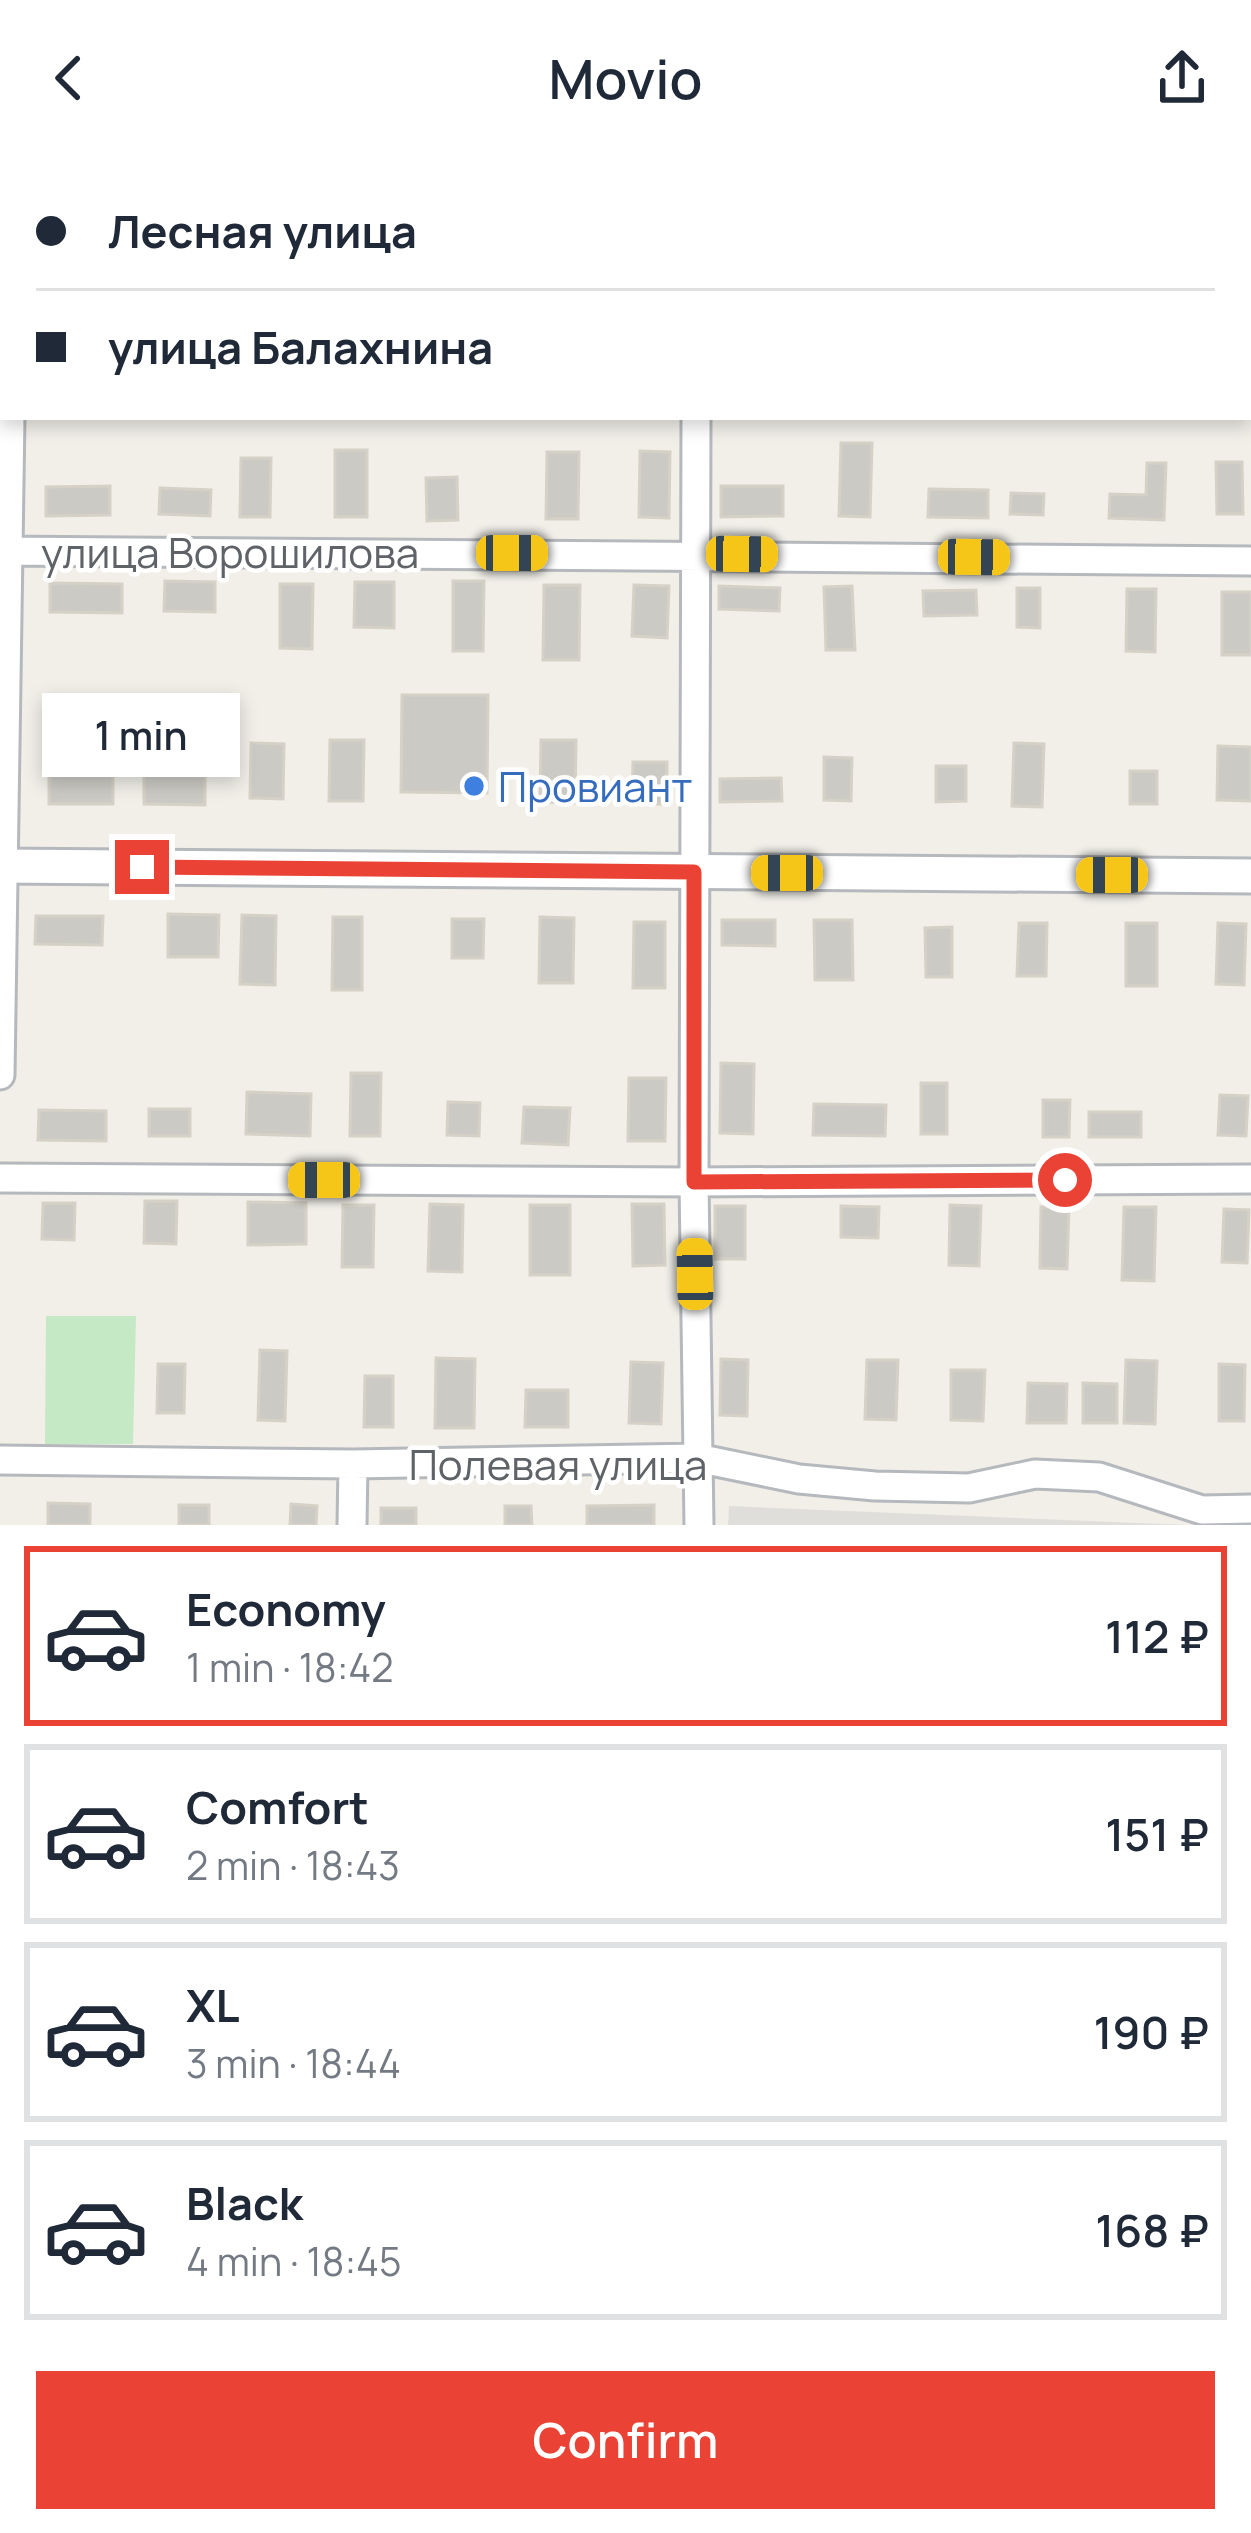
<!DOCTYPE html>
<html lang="en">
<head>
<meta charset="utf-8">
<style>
  :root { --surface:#fff; --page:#f2f2f3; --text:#1f2937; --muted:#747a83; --line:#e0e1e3; --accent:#ea4335 }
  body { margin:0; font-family:Manrope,sans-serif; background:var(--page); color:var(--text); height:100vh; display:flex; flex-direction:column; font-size:45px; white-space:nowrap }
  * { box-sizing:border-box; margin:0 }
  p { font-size:39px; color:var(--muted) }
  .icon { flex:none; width:66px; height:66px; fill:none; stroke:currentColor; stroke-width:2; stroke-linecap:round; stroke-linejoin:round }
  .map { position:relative; height:1369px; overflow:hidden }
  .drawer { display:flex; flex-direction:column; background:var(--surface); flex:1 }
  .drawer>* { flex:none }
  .top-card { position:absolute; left:0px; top:0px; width:1251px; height:264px; box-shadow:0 6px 18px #0003; display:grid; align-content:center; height:264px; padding:0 36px; background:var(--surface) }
  .end { position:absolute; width:54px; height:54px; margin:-27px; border:15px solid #ea4335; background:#fff; box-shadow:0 0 0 6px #fff }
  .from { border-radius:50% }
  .bubble { position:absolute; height:84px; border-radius:0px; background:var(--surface); box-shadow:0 6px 18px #0003; font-size:39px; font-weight:600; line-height:84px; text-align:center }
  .car { position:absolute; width:36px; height:72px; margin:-36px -18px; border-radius:15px; box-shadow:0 0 9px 3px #0007; background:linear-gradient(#f5c518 24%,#345 0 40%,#f5c518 0 76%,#345 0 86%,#f5c518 0) }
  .top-card b { display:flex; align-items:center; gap:42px; height:114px; font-size:45px }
  .top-card b+b { border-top:3px solid var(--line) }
  .top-card i { width:30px; height:30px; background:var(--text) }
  ul { padding:21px 0 0; list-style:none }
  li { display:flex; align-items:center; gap:36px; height:180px; margin:0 24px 18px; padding:0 12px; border:6px solid var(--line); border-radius:0px }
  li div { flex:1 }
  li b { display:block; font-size:45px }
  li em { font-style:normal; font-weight:600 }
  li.selected { border-color:var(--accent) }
  li>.icon { width:108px; height:108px; stroke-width:1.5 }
  .primary-button { display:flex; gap:24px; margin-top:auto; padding:24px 36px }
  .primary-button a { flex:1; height:138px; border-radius:0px; background:var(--accent); color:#fff; font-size:48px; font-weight:600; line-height:138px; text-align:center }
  header { display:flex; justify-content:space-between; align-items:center; height:156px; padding:0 36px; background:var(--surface); font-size:54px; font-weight:600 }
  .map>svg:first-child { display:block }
</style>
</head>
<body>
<header><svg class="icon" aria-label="back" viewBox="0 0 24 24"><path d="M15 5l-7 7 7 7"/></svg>Movio<svg class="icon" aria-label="share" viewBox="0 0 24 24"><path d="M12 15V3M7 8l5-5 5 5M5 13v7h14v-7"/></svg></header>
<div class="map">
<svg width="1251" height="1369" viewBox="0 0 1251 1369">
  <rect width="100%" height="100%" fill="#f1efe8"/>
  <path fill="#e0deda" d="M 729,1350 L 1185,1369 L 728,1369 Z"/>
  <path fill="#c5e8c5" d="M 46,1160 L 136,1160 L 133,1288 L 45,1288 Z"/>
  <path fill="#cccac5" stroke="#d6d1c6" stroke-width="3" d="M 841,287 L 872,287 L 870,361 L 839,360 Z
    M 335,294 L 367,294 L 367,361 L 335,361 Z
    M 640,295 L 670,296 L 669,362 L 639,361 Z
    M 547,296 L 579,296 L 578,363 L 546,363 Z
    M 241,302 L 271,302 L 270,361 L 240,361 Z
    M 1216,306 L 1242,306 L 1243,358 L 1217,358 Z
    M 1147,307 L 1166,307 L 1164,364 L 1109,362 L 1110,338 L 1146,339 Z
    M 457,321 L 458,364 L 427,365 L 426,322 Z
    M 110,330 L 110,359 L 46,360 L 46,331 Z
    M 721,330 L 783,330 L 783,360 L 721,361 Z
    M 160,332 L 211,334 L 210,360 L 159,358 Z
    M 929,333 L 988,334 L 988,362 L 928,361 Z
    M 1011,337 L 1044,338 L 1043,359 L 1010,358 Z
    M 165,425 L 215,426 L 215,456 L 164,455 Z
    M 453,425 L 484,425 L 483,495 L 453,495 Z
    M 355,426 L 394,426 L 394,472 L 354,471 Z
    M 50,427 L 122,428 L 122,457 L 50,456 Z
    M 280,428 L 313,428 L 312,493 L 280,492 Z
    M 544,429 L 580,429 L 579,504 L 543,504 Z
    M 634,429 L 669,430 L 667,482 L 632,480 Z
    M 719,430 L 780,432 L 779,455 L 719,453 Z
    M 852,430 L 855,494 L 826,494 L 824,431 Z
    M 1017,432 L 1040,432 L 1040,472 L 1017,471 Z
    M 1127,433 L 1156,433 L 1155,496 L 1126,495 Z
    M 976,434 L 977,459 L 924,460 L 923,435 Z
    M 1222,436 L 1251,436 L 1251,499 L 1222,499 Z
    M 402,539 L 488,539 L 487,637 L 401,636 Z
    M 330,584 L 364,584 L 363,645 L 329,645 Z
    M 541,584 L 576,584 L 575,647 L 540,646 Z
    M 251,587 L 284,588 L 283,643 L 250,642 Z
    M 1014,587 L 1044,588 L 1042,651 L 1012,650 Z
    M 1218,590 L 1251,591 L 1251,645 L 1217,644 Z
    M 824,601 L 852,602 L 851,645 L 824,644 Z
    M 633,606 L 667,606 L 667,648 L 632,648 Z
    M 936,610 L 966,610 L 966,645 L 936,646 Z
    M 49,613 L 113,614 L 113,648 L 49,648 Z
    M 1130,615 L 1157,615 L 1157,648 L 1130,648 Z
    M 144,617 L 205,618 L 205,649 L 144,648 Z
    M 781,622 L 782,645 L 720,646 L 720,623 Z
    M 168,758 L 219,759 L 218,801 L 168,801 Z
    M 242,759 L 276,760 L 275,829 L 240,828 Z
    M 36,760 L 103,760 L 102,789 L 35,788 Z
    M 333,761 L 362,761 L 362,834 L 332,834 Z
    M 540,761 L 574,762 L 573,827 L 539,827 Z
    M 452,763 L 484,763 L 483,802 L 452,802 Z
    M 722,764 L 775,764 L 775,790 L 722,789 Z
    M 814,764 L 852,764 L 853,824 L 815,824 Z
    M 634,766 L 665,766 L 665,832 L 633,832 Z
    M 1019,767 L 1047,767 L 1046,820 L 1017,820 Z
    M 1126,767 L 1157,767 L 1157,830 L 1126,830 Z
    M 1218,767 L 1246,768 L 1244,829 L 1216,828 Z
    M 952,771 L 952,821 L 926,821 L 925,772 Z
    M 721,907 L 754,908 L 753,978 L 720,977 Z
    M 351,917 L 381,917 L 380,980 L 350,980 Z
    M 629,922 L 666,922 L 665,985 L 628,985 Z
    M 921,927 L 947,927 L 947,978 L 921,978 Z
    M 247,936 L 311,938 L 310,980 L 246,978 Z
    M 1220,939 L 1248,940 L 1246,980 L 1218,979 Z
    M 1043,944 L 1070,944 L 1069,981 L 1043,981 Z
    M 448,946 L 480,947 L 479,980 L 447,979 Z
    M 814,948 L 886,949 L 885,980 L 813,979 Z
    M 524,951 L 570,952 L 568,989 L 522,987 Z
    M 149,953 L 190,953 L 190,980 L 149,980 Z
    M 39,954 L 106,955 L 106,985 L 38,984 Z
    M 1089,956 L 1141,956 L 1141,981 L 1089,981 Z
    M 145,1045 L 177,1045 L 176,1088 L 144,1087 Z
    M 248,1046 L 306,1047 L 306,1088 L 248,1089 Z
    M 43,1047 L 75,1047 L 74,1084 L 42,1083 Z
    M 430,1048 L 463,1049 L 462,1116 L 428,1115 Z
    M 632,1048 L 664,1048 L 665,1109 L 633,1110 Z
    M 343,1049 L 374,1049 L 373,1111 L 342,1111 Z
    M 530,1049 L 570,1049 L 570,1119 L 530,1119 Z
    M 950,1049 L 981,1050 L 979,1110 L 949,1109 Z
    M 715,1050 L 745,1050 L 745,1103 L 715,1103 Z
    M 841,1050 L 879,1051 L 878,1082 L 841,1081 Z
    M 1041,1051 L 1069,1051 L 1067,1113 L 1040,1112 Z
    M 1124,1051 L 1156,1051 L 1154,1125 L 1122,1124 Z
    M 1224,1053 L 1249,1054 L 1247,1107 L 1222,1106 Z
    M 260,1194 L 287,1195 L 285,1265 L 258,1264 Z
    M 436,1202 L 475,1203 L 474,1272 L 435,1272 Z
    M 721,1203 L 748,1204 L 747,1260 L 720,1259 Z
    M 867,1204 L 898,1204 L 896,1264 L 865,1263 Z
    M 1126,1204 L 1157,1205 L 1155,1268 L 1124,1267 Z
    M 631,1206 L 663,1207 L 661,1268 L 629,1267 Z
    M 158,1208 L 185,1208 L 184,1257 L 157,1257 Z
    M 1219,1208 L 1245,1209 L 1244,1265 L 1219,1265 Z
    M 951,1214 L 985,1214 L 983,1265 L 951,1264 Z
    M 365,1220 L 393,1220 L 393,1271 L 364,1271 Z
    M 1028,1227 L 1067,1228 L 1066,1267 L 1027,1267 Z
    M 1083,1227 L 1117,1228 L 1117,1267 L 1083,1267 Z
    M 526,1234 L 568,1234 L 568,1271 L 525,1271 Z
    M 48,1347 L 90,1348 L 90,1369 L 48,1369 Z
    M 291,1348 L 317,1350 L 316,1369 L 290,1369 Z
    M 179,1349 L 209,1349 L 209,1369 L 179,1369 Z
    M 654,1349 L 654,1369 L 587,1369 L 587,1350 Z
    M 505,1350 L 531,1350 L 532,1369 L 505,1369 Z
    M 381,1352 L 416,1352 L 416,1369 L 381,1369 Z"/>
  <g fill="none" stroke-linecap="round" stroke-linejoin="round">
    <defs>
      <path id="minor" d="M 11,0 L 11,3
        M 696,3 L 696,0
        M 0,104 L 3,104
        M 1248,104 L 1251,104
        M 696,261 L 694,1026 L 699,1369
        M 0,395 L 1251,405
        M 0,919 L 10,261
        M 0,1022 L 694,1026 L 1251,1023
        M 0,1304 L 353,1308 L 697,1302 L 799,1323 L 875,1330 L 969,1332 L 1035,1318 L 1099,1321 L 1202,1354 L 1251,1353
        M 352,1369 L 353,1308"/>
      <path id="tertiary" d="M 0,710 L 1251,720"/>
    </defs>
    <use href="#minor" stroke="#b5b8bc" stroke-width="33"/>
    <use href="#tertiary" stroke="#b5b8bc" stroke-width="39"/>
    <use href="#minor" stroke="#fff" stroke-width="27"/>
    <use href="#tertiary" stroke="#fff" stroke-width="33"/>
  </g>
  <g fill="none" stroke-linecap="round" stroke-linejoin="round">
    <path stroke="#ea4335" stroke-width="15" d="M 142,711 L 694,716 L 694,1026 L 1065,1024"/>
  </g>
  <circle fill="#3f7fe0" stroke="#fff" stroke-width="4.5" cx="474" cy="630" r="12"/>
  <g text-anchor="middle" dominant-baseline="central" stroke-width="9" stroke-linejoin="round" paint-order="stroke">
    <g font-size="42" fill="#5f6368" stroke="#fff">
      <text x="230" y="396">улица Ворошилова</text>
      <text x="558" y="1308">Полевая улица</text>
    </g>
    <g font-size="42" fill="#366cbe" stroke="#fff" text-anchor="start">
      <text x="498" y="630">Провиант</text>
    </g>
  </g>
</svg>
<i class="end from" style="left:1065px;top:1024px"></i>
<i class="end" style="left:142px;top:711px"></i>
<div class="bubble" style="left:42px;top:537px;width:198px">1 min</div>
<i class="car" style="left:512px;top:397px;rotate:90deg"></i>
<i class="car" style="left:742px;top:398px;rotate:91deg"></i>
<i class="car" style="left:974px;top:401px;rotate:91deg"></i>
<i class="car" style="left:787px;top:717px;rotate:270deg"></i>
<i class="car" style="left:1112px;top:719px;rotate:270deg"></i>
<i class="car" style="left:324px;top:1024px;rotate:270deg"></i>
<i class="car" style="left:695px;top:1118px;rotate:359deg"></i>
<div class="top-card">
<b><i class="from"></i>Лесная улица</b>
<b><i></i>улица Балахнина</b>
</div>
</div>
<section class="drawer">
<ul>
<li class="selected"><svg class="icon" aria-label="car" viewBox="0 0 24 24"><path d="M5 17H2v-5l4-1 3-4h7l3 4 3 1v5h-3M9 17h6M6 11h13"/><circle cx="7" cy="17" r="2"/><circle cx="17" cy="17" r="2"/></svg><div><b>Economy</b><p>1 min · 18:42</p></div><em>112 ₽</em></li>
<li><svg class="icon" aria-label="car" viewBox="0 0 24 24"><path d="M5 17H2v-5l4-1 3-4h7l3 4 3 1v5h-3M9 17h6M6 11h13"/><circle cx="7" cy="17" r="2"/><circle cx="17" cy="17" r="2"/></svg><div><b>Comfort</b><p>2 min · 18:43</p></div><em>151 ₽</em></li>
<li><svg class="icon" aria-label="car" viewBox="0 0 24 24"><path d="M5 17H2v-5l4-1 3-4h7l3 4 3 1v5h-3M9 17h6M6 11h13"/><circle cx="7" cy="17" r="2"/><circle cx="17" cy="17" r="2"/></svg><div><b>XL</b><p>3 min · 18:44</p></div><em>190 ₽</em></li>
<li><svg class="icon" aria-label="car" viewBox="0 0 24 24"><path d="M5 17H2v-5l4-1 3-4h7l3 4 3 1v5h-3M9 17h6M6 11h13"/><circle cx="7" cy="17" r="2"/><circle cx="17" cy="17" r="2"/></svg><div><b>Black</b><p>4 min · 18:45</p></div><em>168 ₽</em></li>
</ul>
<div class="primary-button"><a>Confirm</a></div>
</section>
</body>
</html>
